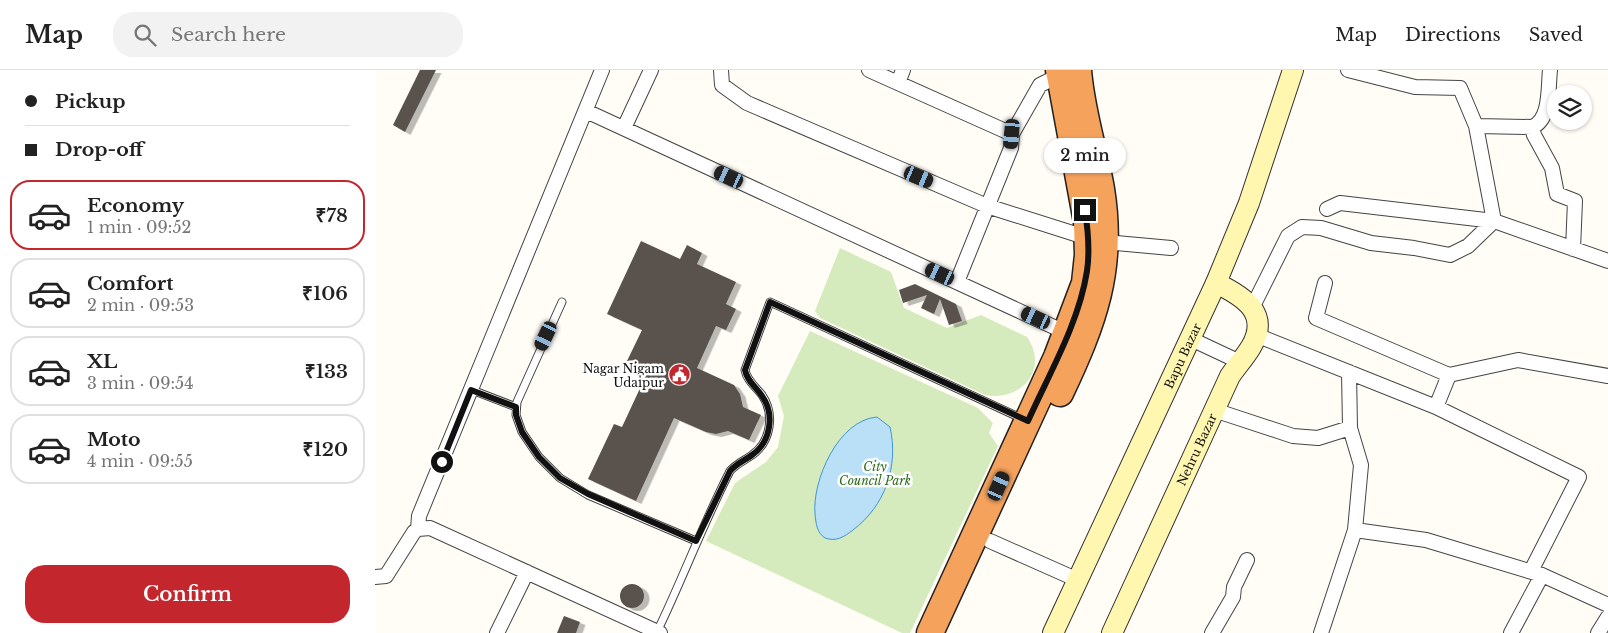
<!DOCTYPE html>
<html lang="en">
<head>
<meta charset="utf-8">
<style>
  :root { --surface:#fff; --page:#f2f2f2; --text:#222; --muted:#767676; --line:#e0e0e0; --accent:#c4262e }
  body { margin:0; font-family:"Libre Baskerville",serif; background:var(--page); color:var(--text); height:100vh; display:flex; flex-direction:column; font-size:19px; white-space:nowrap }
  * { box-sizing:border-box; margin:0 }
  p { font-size:16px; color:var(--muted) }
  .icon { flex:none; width:28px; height:28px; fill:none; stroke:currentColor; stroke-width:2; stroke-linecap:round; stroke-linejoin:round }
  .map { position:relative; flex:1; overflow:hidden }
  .side { display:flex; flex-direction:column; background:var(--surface); width:375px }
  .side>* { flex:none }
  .guide { display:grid; align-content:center; height:110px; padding:0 25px; background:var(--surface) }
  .tools { position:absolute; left:1172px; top:15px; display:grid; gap:10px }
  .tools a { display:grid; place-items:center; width:45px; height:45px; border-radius:50%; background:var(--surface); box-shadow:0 1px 4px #0004; font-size:25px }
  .end { position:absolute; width:22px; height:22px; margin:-11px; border:6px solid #111; background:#fff; box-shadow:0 0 0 2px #fff }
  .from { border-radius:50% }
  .bubble { position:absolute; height:35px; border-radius:18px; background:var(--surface); box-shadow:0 1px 4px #0004; font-size:16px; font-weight:600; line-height:35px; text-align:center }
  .car { position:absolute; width:15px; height:30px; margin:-15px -8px; border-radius:6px; box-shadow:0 0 4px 1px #0007; background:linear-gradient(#222 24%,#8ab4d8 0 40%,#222 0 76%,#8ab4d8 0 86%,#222 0) }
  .guide b { display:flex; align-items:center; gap:18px; height:48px; font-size:19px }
  .guide b+b { border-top:1px solid var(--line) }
  .guide i { width:12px; height:12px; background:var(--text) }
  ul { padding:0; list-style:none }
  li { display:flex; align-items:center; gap:15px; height:70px; margin:0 10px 8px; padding:0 15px; border:2px solid var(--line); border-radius:20px }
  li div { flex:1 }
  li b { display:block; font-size:19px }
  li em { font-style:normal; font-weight:600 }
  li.active { border-color:var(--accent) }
  li>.icon { width:45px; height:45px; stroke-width:1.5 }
  .primary-button { display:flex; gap:10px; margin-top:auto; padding:10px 25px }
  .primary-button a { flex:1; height:58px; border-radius:20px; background:var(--accent); color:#fff; font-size:20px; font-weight:600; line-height:58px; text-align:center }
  header { display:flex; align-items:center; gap:30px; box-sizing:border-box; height:70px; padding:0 25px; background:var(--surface); border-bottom:1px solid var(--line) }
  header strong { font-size:24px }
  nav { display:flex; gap:28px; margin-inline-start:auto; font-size:18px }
  .search { width:350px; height:45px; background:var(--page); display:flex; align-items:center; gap:12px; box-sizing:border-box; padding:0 18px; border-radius:20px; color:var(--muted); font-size:19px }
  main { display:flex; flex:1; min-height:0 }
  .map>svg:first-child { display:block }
</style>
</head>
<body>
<header>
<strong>Map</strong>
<div class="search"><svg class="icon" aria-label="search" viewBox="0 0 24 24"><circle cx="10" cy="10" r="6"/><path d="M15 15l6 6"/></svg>Search here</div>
<nav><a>Map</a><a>Directions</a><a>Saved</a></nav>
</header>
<main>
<section class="side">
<div class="guide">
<b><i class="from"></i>Pickup</b>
<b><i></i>Drop-off</b>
</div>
<ul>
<li class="active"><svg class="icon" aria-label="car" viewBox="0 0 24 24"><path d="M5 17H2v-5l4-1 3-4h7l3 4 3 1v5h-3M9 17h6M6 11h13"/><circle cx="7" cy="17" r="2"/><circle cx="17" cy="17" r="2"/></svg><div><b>Economy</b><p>1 min · 09:52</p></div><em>₹78</em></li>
<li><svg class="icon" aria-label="car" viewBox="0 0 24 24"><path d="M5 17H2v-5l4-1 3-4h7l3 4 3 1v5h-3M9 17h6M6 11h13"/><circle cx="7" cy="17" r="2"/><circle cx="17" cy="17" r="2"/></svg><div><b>Comfort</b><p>2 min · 09:53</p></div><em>₹106</em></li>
<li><svg class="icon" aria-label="car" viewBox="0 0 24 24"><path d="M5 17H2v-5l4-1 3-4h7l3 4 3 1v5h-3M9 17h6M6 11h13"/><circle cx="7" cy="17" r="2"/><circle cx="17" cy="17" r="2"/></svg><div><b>XL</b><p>3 min · 09:54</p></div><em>₹133</em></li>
<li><svg class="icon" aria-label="car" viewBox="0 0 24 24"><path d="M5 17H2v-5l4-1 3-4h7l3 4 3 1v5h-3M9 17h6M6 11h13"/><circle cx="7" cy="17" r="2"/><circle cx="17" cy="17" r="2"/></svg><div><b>Moto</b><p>4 min · 09:55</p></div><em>₹120</em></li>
</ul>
<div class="primary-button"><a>Confirm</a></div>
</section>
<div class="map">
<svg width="1233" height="563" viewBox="0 0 1233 563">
  <defs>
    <filter id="shadow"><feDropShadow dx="5.5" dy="3" stdDeviation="0" flood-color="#0004"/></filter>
  </defs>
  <rect width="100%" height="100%" fill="#fffdf5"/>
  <path fill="#d5ebbd" d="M 465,178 L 516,202 L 529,238 L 572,258 L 606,245 L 652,267 C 675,300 645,332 610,325 L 445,248 L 440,241 Z
    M 435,261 L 603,338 L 618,353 L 614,363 L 623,376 L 535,563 L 527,563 L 331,471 L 360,413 L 391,392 L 403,377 L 409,346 L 403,326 Z"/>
  <path fill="#b9e0f7" stroke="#3f96cf" d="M 502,347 L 515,357 C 524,396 510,436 478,460 C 469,467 461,472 450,468 C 442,463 441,454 440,444 C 437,411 463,350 502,347 Z"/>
  <path fill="#5a524d" filter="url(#shadow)" d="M 45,0 L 61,0 L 30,62 L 18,55 Z
    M 266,171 L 305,189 L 312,175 L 327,183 L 322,194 L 361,212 L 351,234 L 361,239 L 351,260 L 341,256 L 322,298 L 359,315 L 365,324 L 368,337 L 386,345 L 374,370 L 353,361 L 341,364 L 331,362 L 299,348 L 261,431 L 213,409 L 239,354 L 247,357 L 273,301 L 252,291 L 267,260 L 232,244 Z
    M 540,214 L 581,234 L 587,251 L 574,255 L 565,229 L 559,244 L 546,238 L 552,225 L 528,233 L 524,220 Z
    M245 526a12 12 0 1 1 24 0a12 12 0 1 1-24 0Z
    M 189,546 L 205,552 L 201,563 L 182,563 Z"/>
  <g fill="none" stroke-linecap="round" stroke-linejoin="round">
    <defs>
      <path id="lane" d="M 187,232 L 142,332 L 141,345 L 147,362 L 164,387 L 185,408 L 213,425 L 321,471
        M 97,320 L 141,337
        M 282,562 C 308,508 328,454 355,401 C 362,393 369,391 377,385 C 396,372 400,344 387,325 C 381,317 372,311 370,300 L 395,232 L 648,349"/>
      <path id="street" d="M 346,0 L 347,15 L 372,33 L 612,136 L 713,168
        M 494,0 L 637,64
        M 973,0 L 1040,17 L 1085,18 L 1101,56 L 1119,151 L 1233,191
        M 523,13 L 528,0
        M 211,41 L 692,263
        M 1101,56 L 1157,57 C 1176,50 1173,17 1175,0
        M 1157,57 L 1159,65 L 1177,98 L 1182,124 L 1200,131 L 1198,179
        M 249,58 L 276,0
        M 730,172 L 796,178
        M 582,212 L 636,78 L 637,64 L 665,15 L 683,6
        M 950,213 L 941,248 L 1074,305 L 1143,290 L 1233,306
        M 877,238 L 913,166 L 927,157 L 946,158 L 996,173 L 1039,178 L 1075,185 L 1093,176 L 1119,151 L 965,133 L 952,139
        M 881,265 L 1061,337 L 1204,407 L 1156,501
        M 816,269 L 865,292
        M 974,302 L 975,358 L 986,395 L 980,460
        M 1061,337 L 1074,305
        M 839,340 L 918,366 L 943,368 L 975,358
        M 43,459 L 44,446 L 227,0
        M 615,471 L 703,510
        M 0,507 L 11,506 L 39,462 L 43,459 L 55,458 L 285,563
        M 122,563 L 152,502
        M 837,563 L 858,527 L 859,517 L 872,490
        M 946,563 L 980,460 L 1051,470 L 1167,505
        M 1136,563 L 1167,505 L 1233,535
        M 1223,563 L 1233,547"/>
      <g id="secondary">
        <path id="s1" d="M 678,563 L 841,213 L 874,133 L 918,0"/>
        <path id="s2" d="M 737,563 L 855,306 C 862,296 870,287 876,277 C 896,243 868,226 841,213"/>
      </g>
      <path id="highway" d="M 685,323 C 718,253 739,199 726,119 C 719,79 706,41 703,0
        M 555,563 L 682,287 L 710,213 L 713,185 L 712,152 L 684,0"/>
    </defs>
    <use href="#lane" stroke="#444" stroke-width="9"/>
    <use href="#street" stroke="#444" stroke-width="16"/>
    <use href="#secondary" stroke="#333" stroke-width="22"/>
    <use href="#highway" stroke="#222" stroke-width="29"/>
    <use href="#lane" stroke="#fff" stroke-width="7"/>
    <use href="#street" stroke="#fff" stroke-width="14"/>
    <use href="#secondary" stroke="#fff6b0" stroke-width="20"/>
    <use href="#highway" stroke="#f5a25d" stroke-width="26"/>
  </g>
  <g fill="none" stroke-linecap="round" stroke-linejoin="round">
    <path stroke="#111" stroke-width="6" d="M 67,392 L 96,320 L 141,337 L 141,345 L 147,362 L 164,387 L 185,408 L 213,424 L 321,471 L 355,401 C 362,393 369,391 377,385 C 396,372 400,344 387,326 C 381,317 372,311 370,300 L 395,232 L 653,351 C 674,304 704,253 712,201 C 715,181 713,160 710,140"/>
  </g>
  <defs>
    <symbol id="civic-disc" viewBox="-11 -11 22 22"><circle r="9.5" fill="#c4262e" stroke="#fff"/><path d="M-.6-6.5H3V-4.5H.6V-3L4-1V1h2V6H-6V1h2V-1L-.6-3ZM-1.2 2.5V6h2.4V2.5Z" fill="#fff"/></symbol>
  </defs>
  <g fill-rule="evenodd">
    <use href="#civic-disc" x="292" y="292" width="25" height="25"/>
  </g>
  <g text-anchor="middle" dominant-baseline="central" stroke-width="5" stroke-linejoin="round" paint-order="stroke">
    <g font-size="12" fill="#111" stroke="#fff">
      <text stroke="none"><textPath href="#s1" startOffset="306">Bapu Bazar</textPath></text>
      <text stroke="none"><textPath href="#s2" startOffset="202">Nehru Bazar</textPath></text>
    </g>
    <g font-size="12" fill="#111" stroke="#fff" text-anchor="end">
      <text x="289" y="298">Nagar Nigam<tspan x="289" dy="14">Udaipur</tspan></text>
    </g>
    <g font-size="12" font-style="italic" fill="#2f6b1f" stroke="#fff">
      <text x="500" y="396">City<tspan x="500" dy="14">Council Park</tspan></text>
    </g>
  </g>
</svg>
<div class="tools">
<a><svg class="icon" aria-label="layers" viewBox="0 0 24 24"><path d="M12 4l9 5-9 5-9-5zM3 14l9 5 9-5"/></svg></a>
</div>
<i class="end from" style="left:67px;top:392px"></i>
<i class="end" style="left:710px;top:140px"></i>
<div class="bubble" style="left:669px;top:68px;width:82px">2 min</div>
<i class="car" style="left:637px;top:64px;rotate:185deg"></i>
<i class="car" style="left:354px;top:107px;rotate:295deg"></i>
<i class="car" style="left:544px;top:107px;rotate:113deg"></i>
<i class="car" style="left:565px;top:204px;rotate:295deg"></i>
<i class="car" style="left:661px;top:248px;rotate:295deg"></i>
<i class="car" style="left:171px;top:266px;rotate:205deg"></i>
<i class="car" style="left:624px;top:416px;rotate:24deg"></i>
</div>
</main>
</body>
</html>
